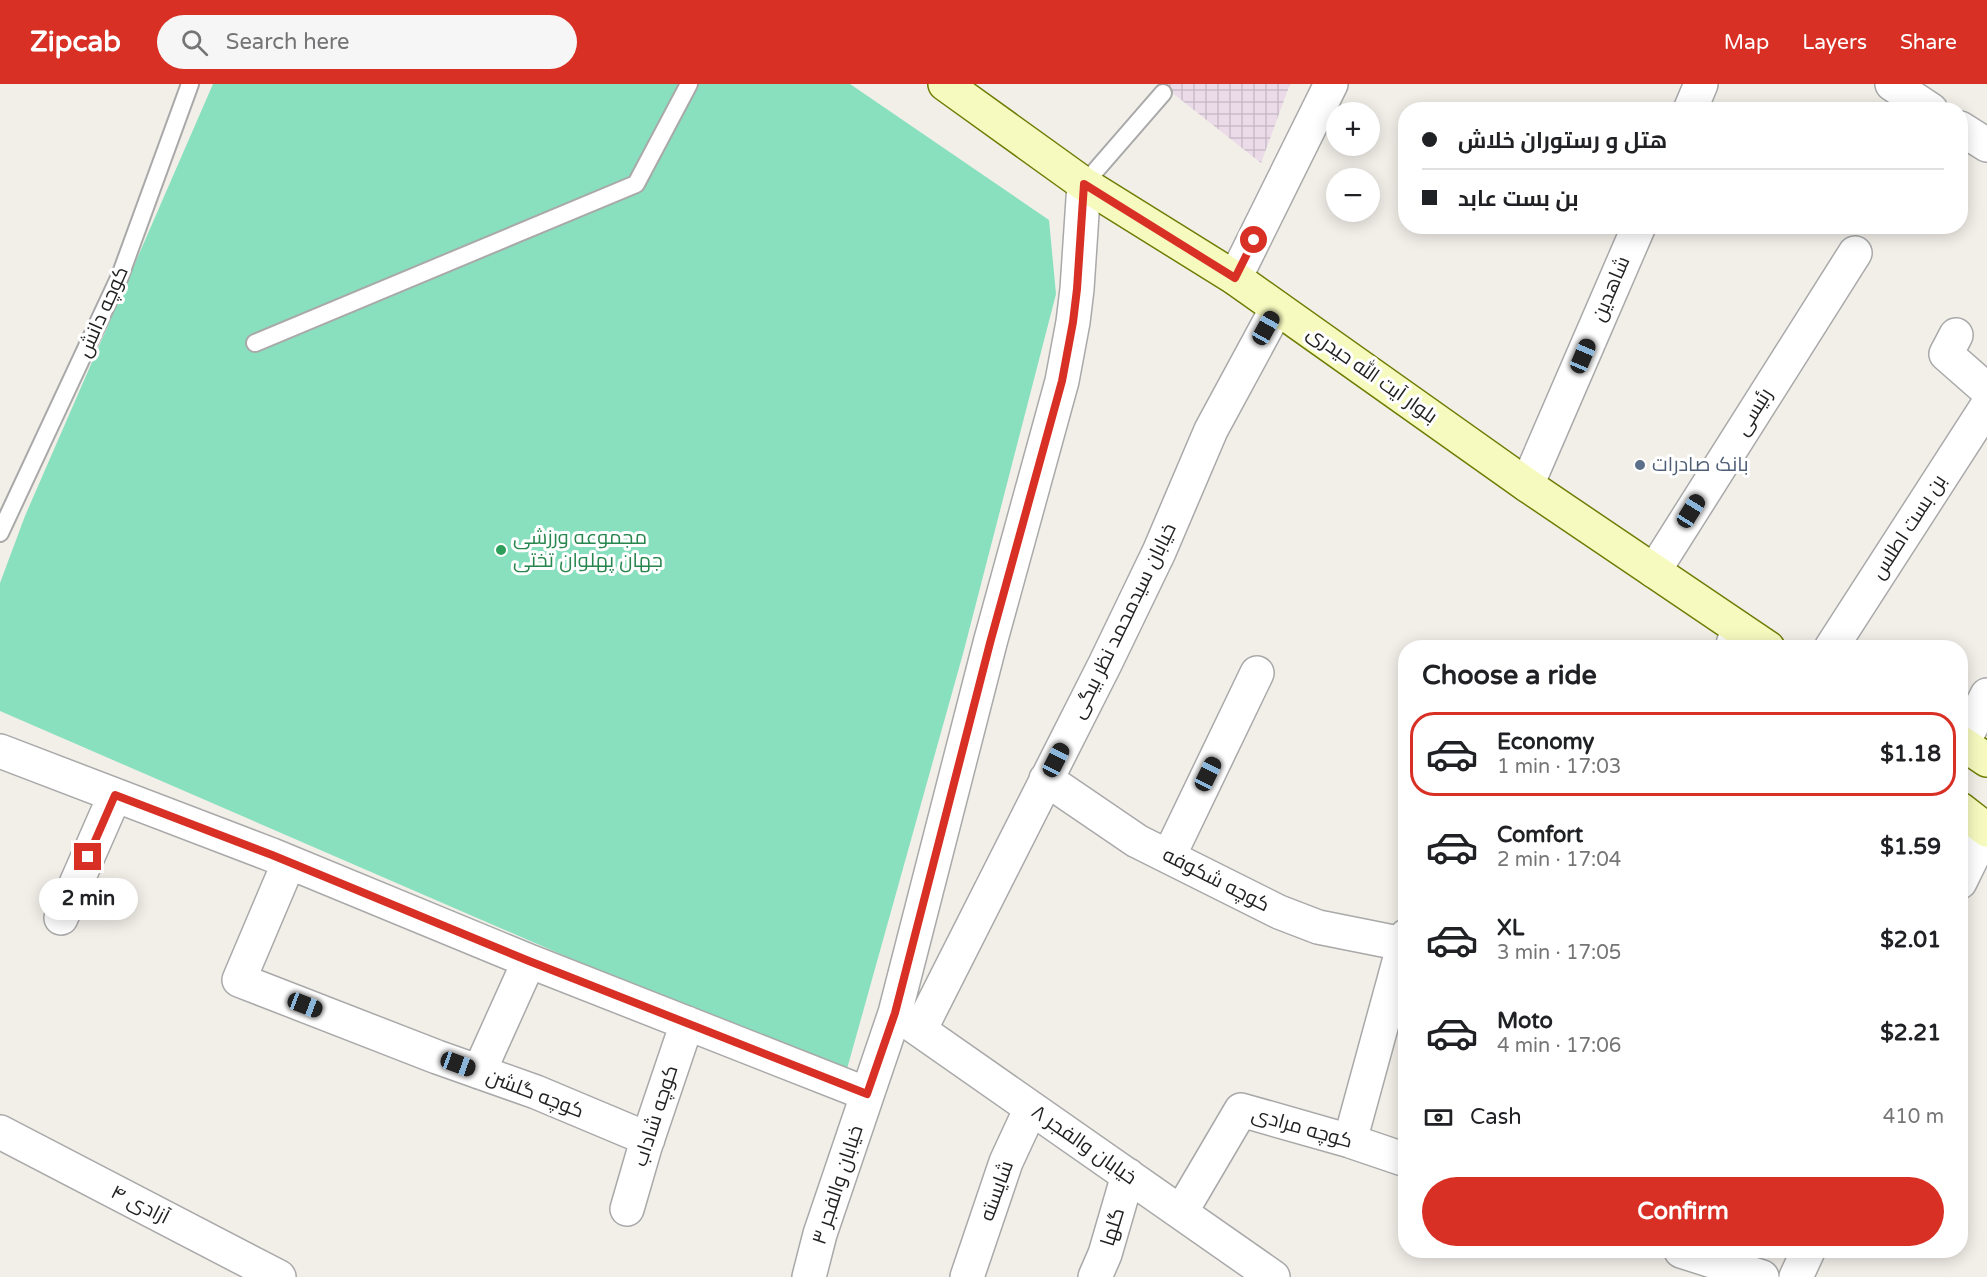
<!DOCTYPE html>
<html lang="en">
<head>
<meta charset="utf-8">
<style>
  :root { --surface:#fff; --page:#f6f6f6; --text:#202124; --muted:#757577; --line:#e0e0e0; --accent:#d93025 }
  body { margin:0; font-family:"Varela Round",Cairo,sans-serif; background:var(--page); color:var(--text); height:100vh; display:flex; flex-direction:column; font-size:22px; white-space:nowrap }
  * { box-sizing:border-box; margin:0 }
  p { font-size:20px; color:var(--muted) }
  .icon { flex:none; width:33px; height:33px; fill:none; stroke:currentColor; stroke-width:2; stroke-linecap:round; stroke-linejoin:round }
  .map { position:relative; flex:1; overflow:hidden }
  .details { position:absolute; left:1398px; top:556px; width:570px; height:618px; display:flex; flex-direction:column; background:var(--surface); border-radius:24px; box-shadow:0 3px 15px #0003 }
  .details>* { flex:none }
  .banner { position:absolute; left:1398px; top:18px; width:570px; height:132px; border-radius:24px; box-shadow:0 3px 15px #0003; display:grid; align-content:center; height:132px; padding:0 24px; background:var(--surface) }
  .tools { position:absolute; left:1326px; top:18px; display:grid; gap:12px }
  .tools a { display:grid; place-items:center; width:54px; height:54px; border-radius:50%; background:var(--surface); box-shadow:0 3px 15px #0003; font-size:30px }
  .end { position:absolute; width:27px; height:27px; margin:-14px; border:8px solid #d93025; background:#fff; box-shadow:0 0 0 3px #fff }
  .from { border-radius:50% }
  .bubble { position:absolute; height:42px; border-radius:21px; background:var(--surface); box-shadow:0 3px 15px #0003; font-size:20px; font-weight:700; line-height:42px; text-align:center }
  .car { position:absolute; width:18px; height:36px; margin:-18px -9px; border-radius:8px; box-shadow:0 0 4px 2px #0007; background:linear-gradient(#222 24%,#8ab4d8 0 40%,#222 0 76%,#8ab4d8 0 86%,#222 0) }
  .banner b { display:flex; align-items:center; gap:21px; height:57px; font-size:22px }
  .banner b+b { border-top:2px solid var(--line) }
  .banner i { width:15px; height:15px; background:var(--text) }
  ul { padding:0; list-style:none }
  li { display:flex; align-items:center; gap:18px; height:84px; margin:0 12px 9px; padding:0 12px; border:3px solid transparent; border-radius:24px }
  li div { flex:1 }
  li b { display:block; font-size:22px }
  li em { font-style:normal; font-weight:700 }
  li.current { border-color:var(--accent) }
  li>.icon { width:54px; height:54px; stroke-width:1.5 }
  h2 { padding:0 24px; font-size:27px; line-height:72px }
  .pay { display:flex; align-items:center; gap:15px; height:66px; padding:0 24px; font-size:22px }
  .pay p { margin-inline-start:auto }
  .action { display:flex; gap:12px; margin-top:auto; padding:12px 24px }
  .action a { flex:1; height:69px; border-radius:36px; background:var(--accent); color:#fff; font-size:24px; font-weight:700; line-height:69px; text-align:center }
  header { display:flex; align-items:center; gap:36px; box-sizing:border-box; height:84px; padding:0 30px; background:var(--accent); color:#fff }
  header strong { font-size:28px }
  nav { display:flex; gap:33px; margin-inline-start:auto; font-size:21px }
  .search { width:420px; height:54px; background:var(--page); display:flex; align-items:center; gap:15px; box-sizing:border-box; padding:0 21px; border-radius:33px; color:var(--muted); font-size:22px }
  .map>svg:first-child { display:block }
</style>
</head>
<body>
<header>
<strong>Zipcab</strong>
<div class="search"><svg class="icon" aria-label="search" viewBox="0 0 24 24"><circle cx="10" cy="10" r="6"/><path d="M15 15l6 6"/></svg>Search here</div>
<nav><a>Map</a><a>Layers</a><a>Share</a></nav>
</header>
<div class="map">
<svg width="1987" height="1193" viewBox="0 0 1987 1193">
  <defs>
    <pattern id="industrial-grid" width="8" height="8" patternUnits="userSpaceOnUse" patternTransform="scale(1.5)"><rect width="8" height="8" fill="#ebdbe8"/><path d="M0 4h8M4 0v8" fill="none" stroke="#c9bcc7"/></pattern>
  </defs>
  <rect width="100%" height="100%" fill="#f2efe9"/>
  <path fill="url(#industrial-grid)" d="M 1161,0 L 1290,0 L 1261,79 Z"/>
  <path fill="#88e0be" d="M 213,0 L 850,0 L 1049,136 L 1056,210 L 964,566 L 847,985 L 574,876 L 0,627 L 0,499 L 25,432 Z"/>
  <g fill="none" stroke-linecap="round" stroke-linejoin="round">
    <defs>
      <path id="lane" d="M 1084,100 L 1163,9
        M 255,259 L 636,100 L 689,0
        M 0,449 L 120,192 L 190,0"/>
      <path id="street" d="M 1892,0 L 1931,26
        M 1690,26 L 1701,0
        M 1960,44 L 1987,61
        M 1235,194 L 1331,0
        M 1956,251 L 1946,270 L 1987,306
        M 1527,401 L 1639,142
        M 1654,487 L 1855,169
        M 1732,564 L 1738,544
        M 1831,564 L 1987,322
        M 1963,659 L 1987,611
        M 0,667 L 272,771 L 529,877 L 867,1010
        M 1046,695 L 1137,757 L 1279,828 L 1318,843 L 1403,860
        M 1169,772 L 1257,589
        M 289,778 L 239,896 L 437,973 L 536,1008 L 648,1055
        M 1960,798 L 1986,745
        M 61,834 L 115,711
        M 901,933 L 1273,1193
        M 920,946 L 1105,580 L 1159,468 L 1211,346 L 1277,224
        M 479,988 L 529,877
        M 0,1048 L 279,1193
        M 1350,1057 L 1406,852
        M 627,1125 L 645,1063 L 687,939
        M 1181,1128 L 1241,1026 L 1350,1057 L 1406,1076
        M 1681,1167 L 1762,1193
        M 809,1193 L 820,1150 L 895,929 L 990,559 L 1062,297 L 1073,238 L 1077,205 L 1084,100
        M 967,1193 L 1006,1078 L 1031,1024
        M 1095,1193 L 1105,1170 L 1128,1091
        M 1796,1193 L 1808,1167"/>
      <path id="secondary" d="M 945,0 L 1084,100 L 1235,194 L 1527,401 L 1768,564
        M 1960,658 L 1987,676
        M 1960,725 L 1987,746"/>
    </defs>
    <use href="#lane" stroke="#a9a9a9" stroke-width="20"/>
    <use href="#street" stroke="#a9a9a9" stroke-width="36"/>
    <use href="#secondary" stroke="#707d05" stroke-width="36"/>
    <use href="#lane" stroke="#fff" stroke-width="16"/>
    <use href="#street" stroke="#fff" stroke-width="33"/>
    <use href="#secondary" stroke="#f7fabf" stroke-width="33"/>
  </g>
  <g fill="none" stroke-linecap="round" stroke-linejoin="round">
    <path stroke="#d93025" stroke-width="8" d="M 88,773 L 115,711 L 272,771 L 529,877 L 867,1010 L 895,929 L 990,559 L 1062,297 L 1073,238 L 1077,205 L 1084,100 L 1235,194 L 1254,156"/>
  </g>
  <circle fill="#5c6f8a" stroke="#fff" stroke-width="2" cx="1640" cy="381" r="6"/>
  <circle fill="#2e9e5b" stroke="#fff" stroke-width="2" cx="501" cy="466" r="6"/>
  <g text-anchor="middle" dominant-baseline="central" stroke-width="6" stroke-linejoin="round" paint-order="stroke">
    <g font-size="20" fill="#222" stroke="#fff">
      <text transform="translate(1611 205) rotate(-67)">شاهدین</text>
      <text transform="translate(103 228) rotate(-66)">کوچه دانش</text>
      <text transform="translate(1372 291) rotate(35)">بلوار آیت الله حیدری</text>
      <text transform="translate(1754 328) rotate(-58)">رئیسی</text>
      <text transform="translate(1909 443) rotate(-57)">بن بست اطلس</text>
      <text transform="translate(1124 537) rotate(-64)">خیابان سیدمحمد نظر بیگی</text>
      <text transform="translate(1216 796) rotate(27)">کوچه شکوفه</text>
      <text transform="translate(535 1010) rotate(21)">کوچه گلشن</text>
      <text transform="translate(656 1032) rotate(-72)">کوچه شاداب</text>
      <text transform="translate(1302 1044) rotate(16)">کوچه مرادی</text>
      <text transform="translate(1084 1061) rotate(35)">خیابان والفجر ۸</text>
      <text transform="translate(838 1101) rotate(-72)">خیابان والفجر ۳</text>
      <text transform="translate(997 1107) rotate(-70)">شایسته</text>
      <text transform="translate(140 1121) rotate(27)">آزادی ۴</text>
      <text transform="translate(1113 1143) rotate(-73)">گلها</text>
    </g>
    <g font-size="20" fill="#4e5e75" stroke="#fff" text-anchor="start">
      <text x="1652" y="381">بانک صادرات</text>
    </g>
    <g font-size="20" fill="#27864d" stroke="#fff" text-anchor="start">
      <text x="513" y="454">مجموعه ورزشی<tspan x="513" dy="23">جهان پهلوان تختی</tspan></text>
    </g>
  </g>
</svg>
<div class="tools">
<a>+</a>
<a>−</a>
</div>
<i class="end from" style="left:1254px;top:156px"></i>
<i class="end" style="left:88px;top:773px"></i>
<div class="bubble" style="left:39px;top:794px;width:99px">2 min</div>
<i class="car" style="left:1266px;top:244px;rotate:29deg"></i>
<i class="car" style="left:1583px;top:272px;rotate:23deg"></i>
<i class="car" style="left:1691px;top:427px;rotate:32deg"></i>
<i class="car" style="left:1056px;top:676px;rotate:27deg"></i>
<i class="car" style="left:1208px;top:690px;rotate:26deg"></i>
<i class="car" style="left:305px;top:921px;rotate:111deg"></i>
<i class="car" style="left:458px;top:980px;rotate:110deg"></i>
<div class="banner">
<b><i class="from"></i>هتل و رستوران خلاش</b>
<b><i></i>بن بست عابد</b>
</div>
<section class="details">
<h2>Choose a ride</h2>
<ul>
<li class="current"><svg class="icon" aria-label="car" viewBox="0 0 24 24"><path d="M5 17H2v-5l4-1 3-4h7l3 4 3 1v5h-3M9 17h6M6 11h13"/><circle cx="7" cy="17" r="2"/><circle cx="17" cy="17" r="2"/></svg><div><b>Economy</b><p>1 min · 17:03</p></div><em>$1.18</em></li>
<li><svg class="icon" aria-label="car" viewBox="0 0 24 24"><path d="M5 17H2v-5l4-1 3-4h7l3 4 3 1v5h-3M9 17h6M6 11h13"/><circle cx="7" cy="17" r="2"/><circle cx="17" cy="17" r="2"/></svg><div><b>Comfort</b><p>2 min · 17:04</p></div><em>$1.59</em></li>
<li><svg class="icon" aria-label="car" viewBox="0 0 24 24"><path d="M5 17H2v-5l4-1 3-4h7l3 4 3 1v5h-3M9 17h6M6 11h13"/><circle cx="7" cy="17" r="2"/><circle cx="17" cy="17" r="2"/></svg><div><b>XL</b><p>3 min · 17:05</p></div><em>$2.01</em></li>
<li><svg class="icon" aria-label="car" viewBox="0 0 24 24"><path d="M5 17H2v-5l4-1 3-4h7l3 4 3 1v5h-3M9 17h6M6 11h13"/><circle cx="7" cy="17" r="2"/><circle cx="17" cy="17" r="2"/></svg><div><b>Moto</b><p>4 min · 17:06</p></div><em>$2.21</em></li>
</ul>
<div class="pay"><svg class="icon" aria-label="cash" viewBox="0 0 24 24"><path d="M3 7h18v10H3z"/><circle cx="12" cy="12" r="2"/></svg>Cash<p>410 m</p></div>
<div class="action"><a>Confirm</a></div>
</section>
</div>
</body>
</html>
